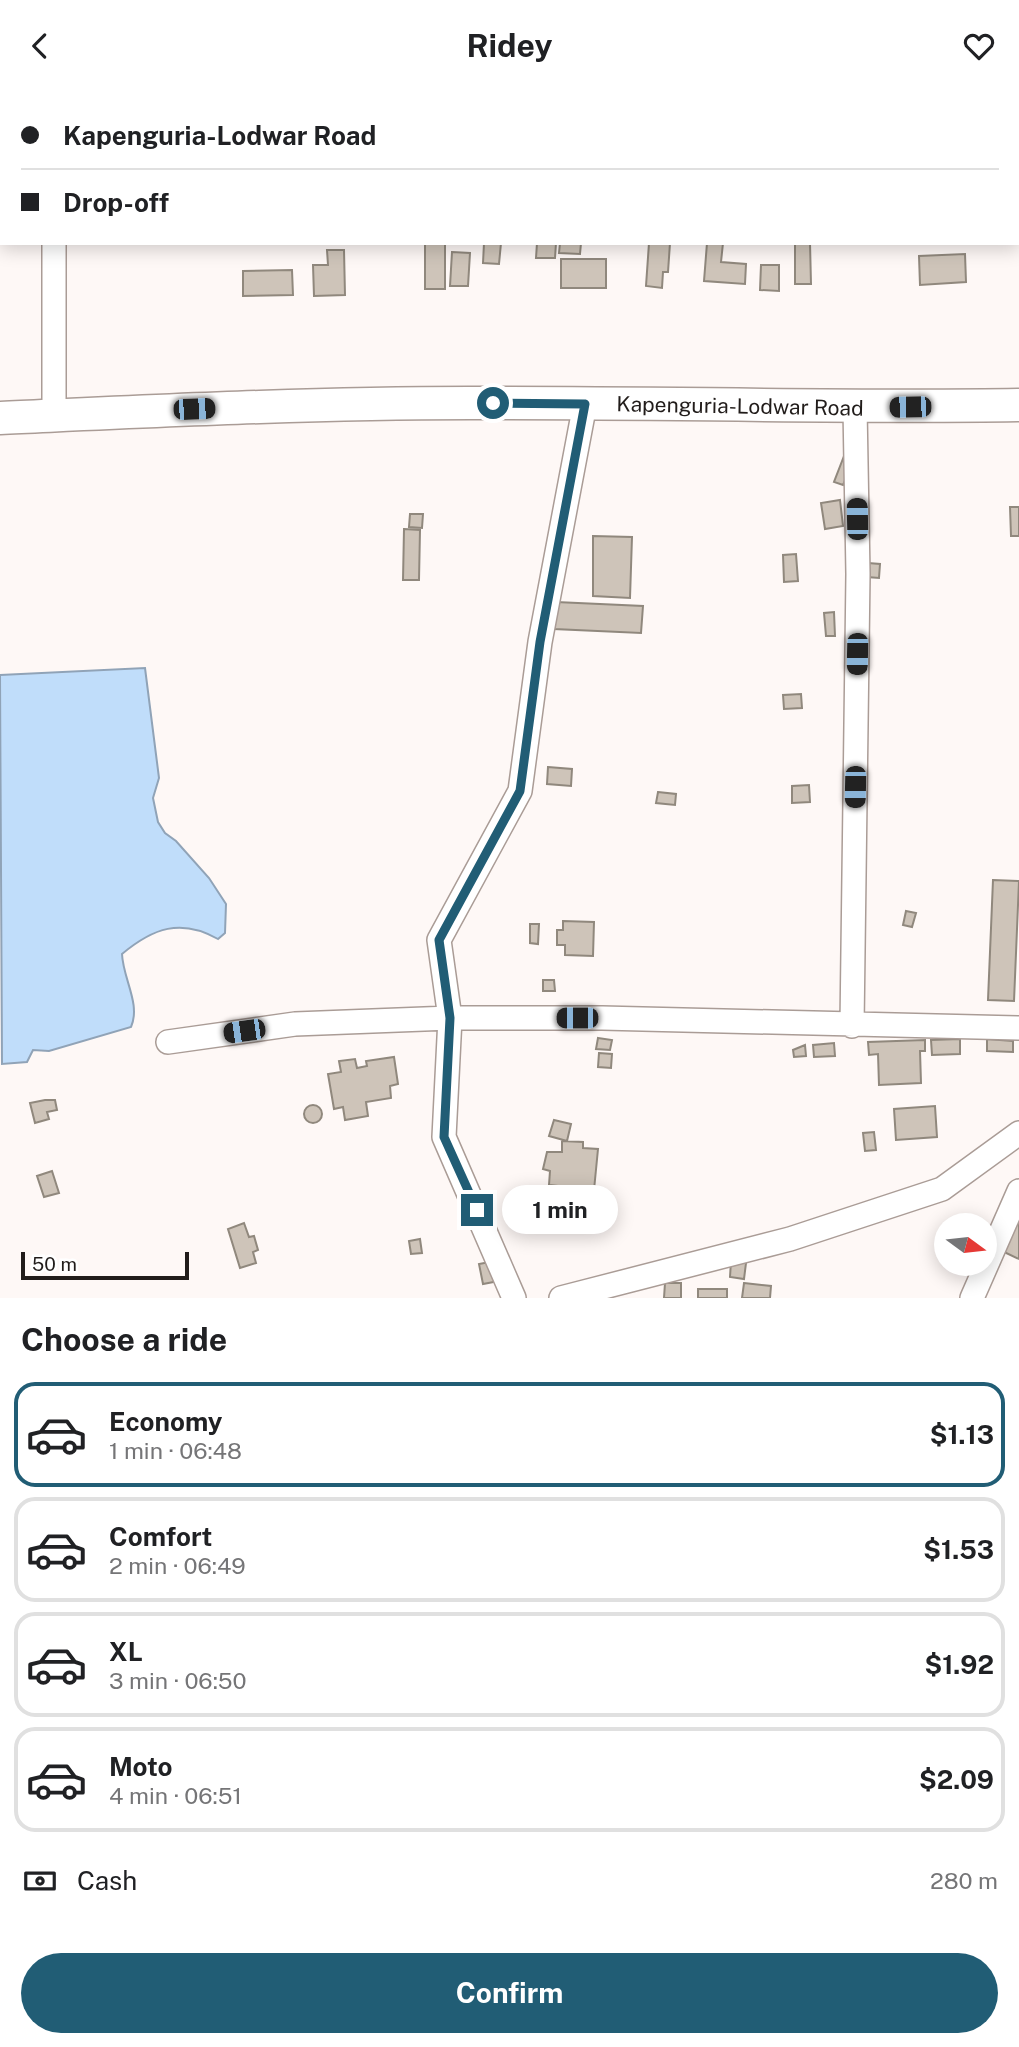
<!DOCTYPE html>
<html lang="en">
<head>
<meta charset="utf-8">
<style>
  :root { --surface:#fff; --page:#f2f2f2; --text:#202124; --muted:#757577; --line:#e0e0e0; --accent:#215d75 }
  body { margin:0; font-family:"Public Sans",sans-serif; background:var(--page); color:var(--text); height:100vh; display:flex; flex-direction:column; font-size:26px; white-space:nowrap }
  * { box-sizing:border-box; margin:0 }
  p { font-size:23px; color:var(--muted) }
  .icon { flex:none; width:38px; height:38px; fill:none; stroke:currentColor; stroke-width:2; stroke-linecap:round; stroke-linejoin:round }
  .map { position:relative; height:1207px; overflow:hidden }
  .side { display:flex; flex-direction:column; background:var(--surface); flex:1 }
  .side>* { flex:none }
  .top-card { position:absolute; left:0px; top:0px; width:1020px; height:154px; box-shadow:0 4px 18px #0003; display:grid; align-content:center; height:154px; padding:0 21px; background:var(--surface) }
  .needle { width:46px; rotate:105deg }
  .buttons { position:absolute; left:934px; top:1122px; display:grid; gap:14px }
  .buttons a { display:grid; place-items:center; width:63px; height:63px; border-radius:50%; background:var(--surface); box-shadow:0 4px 18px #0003; font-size:35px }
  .scale { position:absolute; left:21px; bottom:18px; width:168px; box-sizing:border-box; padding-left:7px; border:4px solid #211c1a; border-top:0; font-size:19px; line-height:24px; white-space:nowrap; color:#211c1a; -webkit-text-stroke:5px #fff; paint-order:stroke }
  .end { position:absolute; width:32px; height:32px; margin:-16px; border:9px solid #215d75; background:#fff; box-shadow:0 0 0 4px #fff }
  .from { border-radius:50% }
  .bubble { position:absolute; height:49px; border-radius:24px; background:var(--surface); box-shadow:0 4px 18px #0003; font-size:23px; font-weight:700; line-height:49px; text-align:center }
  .car { position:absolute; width:21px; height:42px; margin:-21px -10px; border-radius:9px; box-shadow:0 0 5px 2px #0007; background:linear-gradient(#222 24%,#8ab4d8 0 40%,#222 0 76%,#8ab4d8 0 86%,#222 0) }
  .top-card b { display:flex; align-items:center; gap:24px; height:66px; font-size:26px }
  .top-card b+b { border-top:2px solid var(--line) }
  .top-card i { width:18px; height:18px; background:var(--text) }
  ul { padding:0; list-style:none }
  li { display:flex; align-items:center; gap:21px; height:105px; margin:0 14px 10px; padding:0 7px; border:4px solid var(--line); border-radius:21px }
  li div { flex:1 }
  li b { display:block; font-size:26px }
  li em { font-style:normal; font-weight:700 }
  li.active { border-color:var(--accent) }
  li>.icon { width:63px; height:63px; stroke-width:1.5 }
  h2 { padding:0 21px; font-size:32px; line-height:84px }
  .pay { display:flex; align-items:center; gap:18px; height:77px; padding:0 21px; font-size:26px }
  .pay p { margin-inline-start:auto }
  .cta { display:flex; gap:14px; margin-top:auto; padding:14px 21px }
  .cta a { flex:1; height:80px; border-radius:42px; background:var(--accent); color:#fff; font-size:28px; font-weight:700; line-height:80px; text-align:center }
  header { display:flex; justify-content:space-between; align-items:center; height:91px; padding:0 21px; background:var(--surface); font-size:32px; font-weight:700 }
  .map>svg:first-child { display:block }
</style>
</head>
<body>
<header><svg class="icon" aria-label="back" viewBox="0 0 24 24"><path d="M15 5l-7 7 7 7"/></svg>Ridey<svg class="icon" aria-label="heart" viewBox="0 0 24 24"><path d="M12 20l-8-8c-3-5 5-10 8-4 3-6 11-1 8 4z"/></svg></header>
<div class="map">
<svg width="1019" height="1207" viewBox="0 0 1019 1207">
  <rect width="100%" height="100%" fill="#fef8f6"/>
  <path fill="#c0ddfa" stroke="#90a3b7" stroke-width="2" d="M 145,577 L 159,687 L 153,707 L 158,731 L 165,742 L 176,750 L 209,787 L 226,813 L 225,842 L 218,848 C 181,827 153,837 122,863 C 123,888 141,913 131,936 L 49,960 L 33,959 L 27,971 L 2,973 L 0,584 Z"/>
  <path fill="#cec4b9" stroke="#90887d" stroke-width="2" d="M 425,152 L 445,152 L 445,198 L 425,198 Z
    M 484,152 L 501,152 L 499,173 L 483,172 Z
    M 537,152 L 556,152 L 555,167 L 536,167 Z
    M 560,152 L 581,152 L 580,163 L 559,162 Z
    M 649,152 L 670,152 L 668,181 L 663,181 L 662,197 L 646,195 Z
    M 707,152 L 723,152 L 721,171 L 746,173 L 745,193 L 704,190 Z
    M 795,152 L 810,152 L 811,193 L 795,193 Z
    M 327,159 L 344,159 L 345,204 L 314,205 L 313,174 L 328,174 Z
    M 452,161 L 470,162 L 468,195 L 450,195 Z
    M 965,163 L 966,191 L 920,194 L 919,165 Z
    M 561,168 L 606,168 L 606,197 L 561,197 Z
    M 761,174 L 779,174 L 779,200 L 760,199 Z
    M 292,179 L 293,204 L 243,205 L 243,180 Z
    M 844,365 L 853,369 L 843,394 L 834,391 Z
    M 840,409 L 843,435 L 825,438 L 821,412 Z
    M 1010,416 L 1019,416 L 1019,445 L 1011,445 Z
    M 410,423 L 423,423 L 422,437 L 409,436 Z
    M 404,438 L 420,439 L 419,489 L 403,489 Z
    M 593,445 L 632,446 L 630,507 L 593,505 Z
    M 796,463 L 798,490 L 784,491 L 783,464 Z
    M 868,472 L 880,473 L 879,487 L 867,486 Z
    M 556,511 L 643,515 L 641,542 L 554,538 Z
    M 834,521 L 835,545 L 826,545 L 824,522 Z
    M 801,603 L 802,617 L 784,618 L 783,604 Z
    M 548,676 L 572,678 L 571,695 L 547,693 Z
    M 809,694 L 810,711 L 792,712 L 792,695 Z
    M 658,701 L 676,703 L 675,714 L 656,712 Z
    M 993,789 L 1019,790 L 1014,910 L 988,909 Z
    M 906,820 L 916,822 L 912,836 L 903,834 Z
    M 563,830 L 594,831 L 593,865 L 565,864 L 565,854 L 557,854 L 557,839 L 563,839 Z
    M 530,833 L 539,833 L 538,853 L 530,852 Z
    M 543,889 L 554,889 L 555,900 L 543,900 Z
    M 598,947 L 612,949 L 610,959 L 596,958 Z
    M 960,948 L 960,963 L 932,964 L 931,949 Z
    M 987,948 L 1013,950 L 1013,961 L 987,960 Z
    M 925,949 L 925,960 L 920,960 L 921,992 L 879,994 L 878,963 L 869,964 L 868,951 Z
    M 834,952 L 835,965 L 814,966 L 813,954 Z
    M 805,954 L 806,965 L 794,966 L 793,959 Z
    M 599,962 L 612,963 L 611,977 L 598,976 Z
    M 394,966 L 398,993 L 390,995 L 391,1007 L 366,1011 L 368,1025 L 345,1029 L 343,1016 L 334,1018 L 328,983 L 341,981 L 339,970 L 355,968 L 357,977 L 367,975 L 366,970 Z
    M 45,1009 L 55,1009 L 57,1019 L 47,1021 L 49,1028 L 35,1032 L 30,1012 Z
    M304 1023a9 9 0 1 1 18 0a9 9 0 1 1-18 0Z
    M 935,1015 L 937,1046 L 896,1049 L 894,1018 Z
    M 554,1029 L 571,1033 L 567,1050 L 549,1045 Z
    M 874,1041 L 876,1059 L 865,1060 L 863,1042 Z
    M 562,1050 L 583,1051 L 583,1057 L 598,1058 L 594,1099 L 549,1094 L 550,1080 L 543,1078 L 547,1061 L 562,1061 Z
    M 52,1080 L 59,1102 L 44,1106 L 37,1085 Z
    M 1019,1125 L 1019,1168 L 1002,1160 Z
    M 244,1132 L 249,1146 L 254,1145 L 258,1159 L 253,1161 L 256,1172 L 240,1177 L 228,1138 Z
    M 420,1148 L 422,1162 L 411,1163 L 409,1150 Z
    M 495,1170 L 499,1190 L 483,1193 L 479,1173 Z
    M 731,1170 L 746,1172 L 744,1188 L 730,1186 Z
    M 665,1192 L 681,1192 L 681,1207 L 664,1207 Z
    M 744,1192 L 771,1195 L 770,1207 L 742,1207 Z
    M 698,1198 L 727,1198 L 727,1207 L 698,1207 Z"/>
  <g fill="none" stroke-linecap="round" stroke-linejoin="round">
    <defs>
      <path id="minor" d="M 51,0 L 51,2
        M 0,79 L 2,82
        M 54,152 L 54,324
        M 852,935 L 858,483 L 855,317
        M 168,951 L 295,933 L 450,927 L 602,927 L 1019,937
        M 514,1207 L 444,1046 L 450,927 L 439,849 L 520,700 L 540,551 L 585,313
        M 561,1207 L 790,1148 L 942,1098 L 1019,1042
        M 972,1207 L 1019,1100"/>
      <path id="highway" d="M 0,327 C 156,320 313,312 470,312 C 653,311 836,317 1019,314"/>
    </defs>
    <use href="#minor" stroke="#aa9c96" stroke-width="26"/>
    <use href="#highway" stroke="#aa9c96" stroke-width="35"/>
    <use href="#minor" stroke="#fff" stroke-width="23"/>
    <use href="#highway" stroke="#fff" stroke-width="32"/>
  </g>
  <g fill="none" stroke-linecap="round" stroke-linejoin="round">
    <path stroke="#215d75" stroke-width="9" d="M 477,1119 L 444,1046 L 450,927 L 439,849 L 520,700 L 540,551 L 585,313 L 493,312"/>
  </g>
  <g text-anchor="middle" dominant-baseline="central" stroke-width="6" stroke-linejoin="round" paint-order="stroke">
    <g font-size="21" fill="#211c1a" stroke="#fff">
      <text transform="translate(740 315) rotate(1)">Kapenguria-Lodwar Road</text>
    </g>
  </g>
</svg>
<div class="buttons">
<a><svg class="needle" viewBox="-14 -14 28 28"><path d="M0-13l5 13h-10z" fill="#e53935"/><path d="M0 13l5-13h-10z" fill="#757577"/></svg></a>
</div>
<div class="scale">50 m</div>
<i class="end from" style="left:493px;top:312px"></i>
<i class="end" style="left:477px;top:1119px"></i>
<div class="bubble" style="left:502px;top:1094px;width:116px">1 min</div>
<i class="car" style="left:910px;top:316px;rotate:269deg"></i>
<i class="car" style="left:194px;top:318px;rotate:88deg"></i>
<i class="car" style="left:857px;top:428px;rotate:359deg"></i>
<i class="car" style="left:857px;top:563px;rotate:181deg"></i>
<i class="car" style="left:855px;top:696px;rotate:181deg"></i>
<i class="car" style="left:577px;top:927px;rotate:270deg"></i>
<i class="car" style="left:244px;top:940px;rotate:262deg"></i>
<div class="top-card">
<b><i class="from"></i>Kapenguria-Lodwar Road</b>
<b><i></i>Drop-off</b>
</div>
</div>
<section class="side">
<h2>Choose a ride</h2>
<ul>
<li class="active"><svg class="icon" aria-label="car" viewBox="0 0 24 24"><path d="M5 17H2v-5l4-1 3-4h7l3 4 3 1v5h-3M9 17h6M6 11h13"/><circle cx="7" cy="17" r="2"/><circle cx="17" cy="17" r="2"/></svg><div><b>Economy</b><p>1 min · 06:48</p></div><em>$1.13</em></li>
<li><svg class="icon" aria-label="car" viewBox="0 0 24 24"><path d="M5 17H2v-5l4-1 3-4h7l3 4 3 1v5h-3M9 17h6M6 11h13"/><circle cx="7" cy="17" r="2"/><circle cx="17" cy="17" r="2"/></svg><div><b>Comfort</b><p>2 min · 06:49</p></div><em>$1.53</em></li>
<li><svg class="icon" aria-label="car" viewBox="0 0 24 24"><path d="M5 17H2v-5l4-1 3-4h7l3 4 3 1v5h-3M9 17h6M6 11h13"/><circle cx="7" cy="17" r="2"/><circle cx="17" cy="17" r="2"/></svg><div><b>XL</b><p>3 min · 06:50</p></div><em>$1.92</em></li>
<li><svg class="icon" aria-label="car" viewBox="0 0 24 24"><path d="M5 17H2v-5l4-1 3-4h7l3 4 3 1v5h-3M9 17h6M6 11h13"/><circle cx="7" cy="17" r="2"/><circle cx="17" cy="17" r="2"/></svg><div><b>Moto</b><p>4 min · 06:51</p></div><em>$2.09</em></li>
</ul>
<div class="pay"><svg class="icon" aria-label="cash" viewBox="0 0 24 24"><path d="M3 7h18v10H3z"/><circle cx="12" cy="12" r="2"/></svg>Cash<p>280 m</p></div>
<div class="cta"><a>Confirm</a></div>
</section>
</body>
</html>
